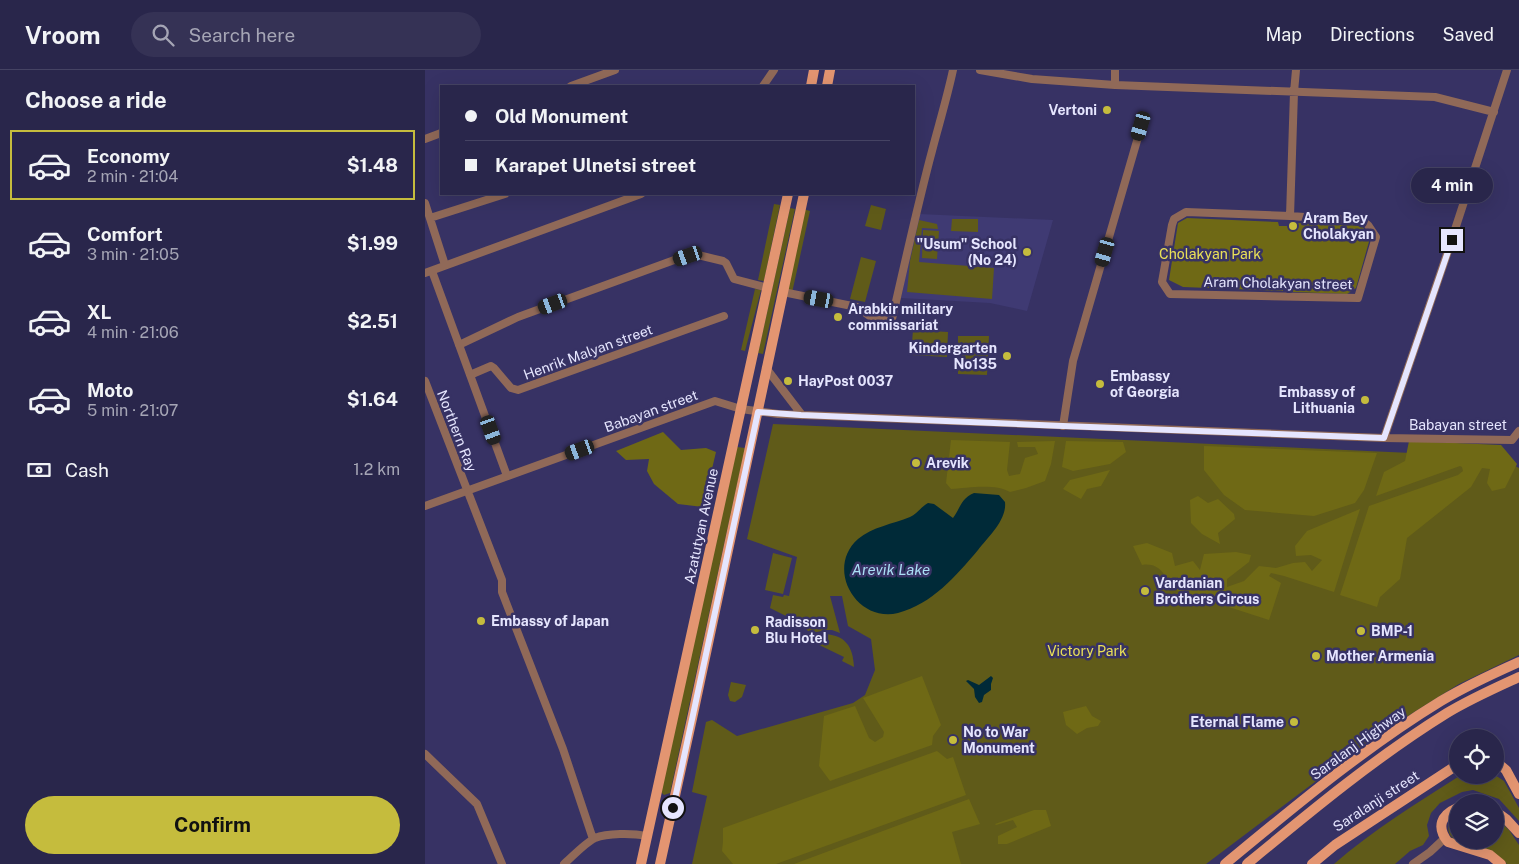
<!DOCTYPE html>
<html lang="en">
<head>
<meta charset="utf-8">
<style>
  :root { --surface:#29264b; --page:#353255; --text:#f1f3f6; --muted:#a5a5b5; --line:#454363; --accent:#c5bc3d }
  body { margin:0; font-family:"Public Sans",sans-serif; background:var(--page); color:var(--text); height:100vh; display:flex; flex-direction:column; font-size:19px; white-space:nowrap }
  * { box-sizing:border-box; margin:0 }
  p { font-size:16px; color:var(--muted) }
  .icon { flex:none; width:28px; height:28px; fill:none; stroke:currentColor; stroke-width:2; stroke-linecap:round; stroke-linejoin:round }
  .map { position:relative; flex:1; overflow:hidden }
  .drawer { display:flex; flex-direction:column; background:var(--surface); width:425px }
  .drawer>* { flex:none }
  .guide { position:absolute; left:15px; top:15px; width:475px; height:110px; border-radius:0px; box-shadow:0 5px 20px #0002,0 0 0 1px var(--line); display:grid; align-content:center; height:110px; padding:0 25px; background:var(--surface) }
  .buttons { position:absolute; left:1024px; top:659px; display:grid; gap:10px }
  .buttons a { display:grid; place-items:center; width:55px; height:55px; border-radius:50%; background:var(--surface); box-shadow:0 5px 20px #0002,0 0 0 1px var(--line); font-size:25px }
  .end { position:absolute; width:22px; height:22px; margin:-11px; border:6px solid #e5e5fe; background:#111; box-shadow:0 0 0 2px #111 }
  .from { border-radius:50% }
  .bubble { position:absolute; height:35px; border-radius:18px; background:var(--surface); box-shadow:0 5px 20px #0002,0 0 0 1px var(--line); font-size:16px; font-weight:700; line-height:35px; text-align:center }
  .car { position:absolute; width:15px; height:30px; margin:-15px -8px; border-radius:6px; box-shadow:0 0 4px 1px #0007; background:linear-gradient(#222 24%,#8ab4d8 0 40%,#222 0 76%,#8ab4d8 0 86%,#222 0) }
  .guide b { display:flex; align-items:center; gap:18px; height:48px; font-size:19px }
  .guide b+b { border-top:1px solid var(--line) }
  .guide i { width:12px; height:12px; background:var(--text) }
  ul { padding:0; list-style:none }
  li { display:flex; align-items:center; gap:15px; height:70px; margin:0 10px 8px; padding:0 15px; border:2px solid transparent; border-radius:0px }
  li div { flex:1 }
  li b { display:block; font-size:19px }
  li em { font-style:normal; font-weight:700 }
  li.on { border-color:var(--accent) }
  li>.icon { width:45px; height:45px; stroke-width:1.5 }
  h2 { padding:0 25px; font-size:22px; line-height:60px }
  .pay { display:flex; align-items:center; gap:12px; height:55px; padding:0 25px; font-size:19px }
  .pay p { margin-inline-start:auto }
  .action { display:flex; gap:10px; margin-top:auto; padding:10px 25px }
  .action a { flex:1; height:58px; border-radius:30px; background:var(--accent); color:#111; font-size:20px; font-weight:700; line-height:58px; text-align:center }
  header { display:flex; align-items:center; gap:30px; box-sizing:border-box; height:70px; padding:0 25px; background:var(--surface); border-bottom:1px solid var(--line) }
  header strong { font-size:24px }
  nav { display:flex; gap:28px; margin-inline-start:auto; font-size:18px }
  .search { width:350px; height:45px; background:var(--page); display:flex; align-items:center; gap:12px; box-sizing:border-box; padding:0 18px; border-radius:28px; color:var(--muted); font-size:19px }
  main { display:flex; flex:1; min-height:0 }
  .map>svg:first-child { display:block }
</style>
</head>
<body>
<header>
<strong>Vroom</strong>
<div class="search"><svg class="icon" aria-label="search" viewBox="0 0 24 24"><circle cx="10" cy="10" r="6"/><path d="M15 15l6 6"/></svg>Search here</div>
<nav><a>Map</a><a>Directions</a><a>Saved</a></nav>
</header>
<main>
<section class="drawer">
<h2>Choose a ride</h2>
<ul>
<li class="on"><svg class="icon" aria-label="car" viewBox="0 0 24 24"><path d="M5 17H2v-5l4-1 3-4h7l3 4 3 1v5h-3M9 17h6M6 11h13"/><circle cx="7" cy="17" r="2"/><circle cx="17" cy="17" r="2"/></svg><div><b>Economy</b><p>2 min · 21:04</p></div><em>$1.48</em></li>
<li><svg class="icon" aria-label="car" viewBox="0 0 24 24"><path d="M5 17H2v-5l4-1 3-4h7l3 4 3 1v5h-3M9 17h6M6 11h13"/><circle cx="7" cy="17" r="2"/><circle cx="17" cy="17" r="2"/></svg><div><b>Comfort</b><p>3 min · 21:05</p></div><em>$1.99</em></li>
<li><svg class="icon" aria-label="car" viewBox="0 0 24 24"><path d="M5 17H2v-5l4-1 3-4h7l3 4 3 1v5h-3M9 17h6M6 11h13"/><circle cx="7" cy="17" r="2"/><circle cx="17" cy="17" r="2"/></svg><div><b>XL</b><p>4 min · 21:06</p></div><em>$2.51</em></li>
<li><svg class="icon" aria-label="car" viewBox="0 0 24 24"><path d="M5 17H2v-5l4-1 3-4h7l3 4 3 1v5h-3M9 17h6M6 11h13"/><circle cx="7" cy="17" r="2"/><circle cx="17" cy="17" r="2"/></svg><div><b>Moto</b><p>5 min · 21:07</p></div><em>$1.64</em></li>
</ul>
<div class="pay"><svg class="icon" aria-label="cash" viewBox="0 0 24 24"><path d="M3 7h18v10H3z"/><circle cx="12" cy="12" r="2"/></svg>Cash<p>1.2 km</p></div>
<div class="action"><a>Confirm</a></div>
</section>
<div class="map">
<svg width="1094" height="794" viewBox="0 0 1094 794">
  <rect width="100%" height="100%" fill="#373264"/>
  <path fill="#3f3a73" d="M 494,144 L 628,150 L 602,241 L 565,233 L 476,228 Z"/>
  <path fill="#605b19" d="M 349,134 L 355,135 L 339,211 L 333,210 Z
    M 446,135 L 461,139 L 456,160 L 440,156 Z
    M 365,138 L 370,139 L 338,284 L 333,283 Z
    M 378,139 L 385,141 L 367,223 L 361,222 Z
    M 527,149 L 553,149 L 553,162 L 526,161 Z
    M 494,150 L 512,154 L 513,159 L 497,158 L 494,192 L 569,198 L 567,229 L 482,222 L 485,191 Z
    M 498,160 L 514,161 L 512,189 L 497,188 Z
    M 436,187 L 451,191 L 440,232 L 425,229 Z
    M 330,219 L 336,220 L 320,281 L 316,280 Z
    M 488,260 L 523,262 L 522,287 L 486,285 Z
    M 533,266 L 564,266 L 562,305 L 533,304 Z
    M 348,354 L 1073,387 L 1094,398 L 1094,585 L 1034,614 L 986,644 L 939,675 L 781,794 L 267,794 L 282,726 L 267,722 L 281,652 L 287,650 L 312,666 L 428,633 L 440,625 L 450,600 L 446,569 L 423,556 L 417,526 L 405,526 L 415,563 L 407,560 L 400,560 L 392,562 L 383,561 L 375,553 L 345,538 L 348,525 L 358,527 L 359,525 L 364,526 L 372,487 L 322,469 Z
    M 312,377 L 320,378 L 245,723 L 239,725 L 236,722 Z
    M 348,483 L 367,488 L 358,524 L 340,520 Z
    M 399,564 C 421,565 428,577 429,597 L 417,591 L 419,587 L 392,574 Z
    M 306,612 L 321,615 L 317,627 L 310,632 L 305,631 L 303,625 Z
    M 1036,705 L 1070,705 L 1079,711 L 1094,738 L 1094,751 L 1074,729 L 1048,720 L 1037,722 L 1015,733 L 1006,743 L 1002,755 L 1004,766 L 998,775 L 985,781 L 970,794 L 909,794 C 948,760 992,733 1036,705 Z
    M 1032,743 L 1032,770 L 1070,770 L 1070,746 L 1084,760 L 1094,775 L 1094,794 L 1082,794 C 1072,785 1061,778 1048,774 C 1043,772 1034,772 1029,769 C 1019,762 1024,749 1032,743 Z"/>
  <path fill="#6f6915" d="M 762,148 L 853,152 L 854,156 L 863,156 L 863,158 L 870,158 L 871,153 L 937,156 L 945,168 L 931,218 L 922,224 L 868,222 L 868,216 L 858,216 L 858,221 L 758,217 L 744,210 L 753,153 Z
    M 238,362 L 256,380 L 281,378 L 291,382 L 278,437 L 253,434 L 229,414 L 222,401 L 224,389 L 201,390 L 191,381 Z
    M 526,370 L 585,372 L 582,400 L 584,406 L 595,404 L 600,388 L 613,384 L 610,377 L 593,377 L 592,372 L 630,371 L 626,394 L 620,411 L 601,418 L 585,422 C 570,413 542,418 526,419 L 521,413 Z
    M 641,371 L 698,372 L 701,382 L 685,394 L 648,401 L 637,397 Z
    M 984,371 L 1076,375 L 1092,394 L 1080,418 L 1067,421 L 1062,413 L 1065,399 L 1057,398 L 1046,417 L 982,468 L 975,509 L 955,527 L 952,537 L 915,525 L 944,436 L 1033,405 L 1038,401 L 1037,397 L 1035,396 L 951,426 L 959,402 L 980,391 Z
    M 779,376 L 952,383 L 939,420 L 930,433 L 889,446 L 820,440 L 799,425 L 779,400 Z
    M 685,400 L 676,416 L 662,419 L 656,429 L 638,419 L 645,410 Z
    M 773,426 L 783,433 L 793,429 L 809,444 L 810,449 L 793,463 L 795,474 L 777,464 L 766,453 L 765,430 Z
    M 935,439 L 909,522 L 859,506 L 846,503 L 844,506 L 856,513 L 844,550 L 745,518 C 741,504 733,492 717,495 L 708,476 L 722,473 L 747,483 L 750,496 L 768,491 L 775,500 L 779,484 L 811,482 L 826,485 L 824,492 L 802,509 L 802,517 L 819,511 L 834,496 L 851,498 L 868,493 L 880,492 L 887,501 L 897,490 L 886,485 L 871,486 L 870,476 L 882,461 Z
    M 497,606 L 516,655 L 508,666 L 507,675 L 405,711 L 394,696 L 399,646 L 430,636 L 444,668 L 450,672 L 458,667 L 459,662 L 438,628 Z
    M 661,636 L 667,646 L 676,651 L 673,656 L 662,658 L 652,664 L 641,655 L 638,642 Z
    M 512,681 L 522,689 L 528,687 L 541,725 L 351,794 L 308,794 L 297,781 L 298,772 L 298,758 Z
    M 544,729 L 555,754 L 527,762 L 536,794 L 369,794 Z
    M 609,740 L 621,740 L 626,756 L 582,774 L 573,774 L 573,766 L 592,757 L 588,750 L 571,755 L 570,754 Z"/>
  <path fill="#002a38" d="M 549,423 L 574,425 L 580,432 C 582,450 563,467 553,480 C 531,506 507,534 473,543 C 431,553 400,498 433,469 C 447,457 468,454 485,447 C 492,444 496,437 503,433 L 509,434 L 528,448 C 535,439 536,428 549,423 Z
    M 566,606 L 568,608 L 566,614 L 566,620 L 559,625 L 557,632 L 554,633 L 550,627 L 549,619 L 541,611 L 543,610 L 554,615 Z"/>
  <g fill="none" stroke-linecap="round" stroke-linejoin="round">
    <path stroke="#906958" stroke-width="8" d="M 555,0 L 607,9 L 690,15 L 1010,27 L 1069,42
      M 690,15 L 690,0
      M 146,16 L 190,0
      M 338,16 L 349,0
      M 0,69 L 16,63
      M 0,133 L 20,195
      M 761,142 L 865,146 L 938,151 L 943,155 L 951,167 L 933,228 L 745,224 L 737,212 L 747,155 L 749,149 Z
      M 865,146 L 869,22 L 871,0
      M 5,148 L 80,124
      M 7,201 L 82,406
      M 0,203 L 216,124
      M 358,222 L 432,237 L 446,247 L 464,251 L 467,249 C 480,193 492,137 507,81 C 514,54 522,28 528,0
      M 34,275 L 93,247 L 263,185 L 273,185 L 298,191 L 301,193 L 309,209 L 343,218
      M 341,298 L 377,345
      M 45,305 L 66,296 L 69,298 L 86,318 L 93,320 L 299,246
      M 0,311 L 77,510 L 77,522 L 138,679 L 168,769
      M 638,356 L 648,291 L 716,57
      M 959,368 L 1021,187 L 1082,0
      M 0,436 L 290,331 L 316,339 L 353,344 L 959,368 L 1087,370 L 1094,361
      M 0,684 L 52,734 L 77,794
      M 139,794 C 147,787 160,773 170,768 C 182,763 208,763 221,766
      M 988,794 L 1005,782 L 1020,768"/>
    <path stroke="#e39571" stroke-width="10" d="M 386,16 L 389,0
      M 402,16 L 405,0
      M 1070,691 L 1081,700 L 1094,724
      M 1032,738 C 1016,745 1011,757 1023,772 L 1065,785 L 1076,794
      M 1070,741 L 1081,749 L 1094,763
      M 216,794 L 363,124
      M 235,794 L 268,644 L 379,124
      M 800,794 C 869,737 939,678 1016,631 C 1041,616 1067,604 1094,592
      M 822,794 C 886,741 951,687 1022,643 C 1045,629 1070,618 1094,607
      M 887,794 L 910,775 L 1032,695"/>
  </g>
  <g fill="none" stroke-linecap="round" stroke-linejoin="round">
    <path stroke="#e5e5fe" stroke-width="6" d="M 248,738 L 333,342 L 376,345 L 638,356 L 959,368 L 1027,170"/>
  </g>
  <g fill="#c5bc3d" stroke="#373264" stroke-width="2">
    <circle cx="682" cy="40" r="5"/>
    <circle cx="868" cy="156" r="5"/>
    <circle cx="602" cy="182" r="5"/>
    <circle cx="413" cy="247" r="5"/>
    <circle cx="582" cy="286" r="5"/>
    <circle cx="363" cy="311" r="5"/>
    <circle cx="675" cy="314" r="5"/>
    <circle cx="940" cy="330" r="5"/>
    <circle cx="491" cy="393" r="5"/>
    <circle cx="720" cy="521" r="5"/>
    <circle cx="56" cy="551" r="5"/>
    <circle cx="330" cy="560" r="5"/>
    <circle cx="936" cy="561" r="5"/>
    <circle cx="891" cy="586" r="5"/>
    <circle cx="869" cy="652" r="5"/>
    <circle cx="528" cy="670" r="5"/>
  </g>
  <g text-anchor="middle" dominant-baseline="central" stroke-width="5" stroke-linejoin="round" paint-order="stroke">
    <g font-size="14" font-weight="bold" fill="#e5e5fe" stroke="#373264" text-anchor="start">
      <text x="672" y="40" text-anchor="end">Vertoni</text>
      <text x="878" y="148">Aram Bey<tspan x="878" dy="16">Cholakyan</tspan></text>
      <text x="592" y="174" text-anchor="end">"Usum" School<tspan x="592" dy="16">(No 24)</tspan></text>
      <text x="423" y="239">Arabkir military<tspan x="423" dy="16">commissariat</tspan></text>
      <text x="572" y="278" text-anchor="end">Kindergarten<tspan x="572" dy="16">No135</tspan></text>
      <text x="685" y="306">Embassy<tspan x="685" dy="16">of Georgia</tspan></text>
      <text x="373" y="311">HayPost 0037</text>
      <text x="930" y="322" text-anchor="end">Embassy of<tspan x="930" dy="16">Lithuania</tspan></text>
      <text x="501" y="393">Arevik</text>
      <text x="730" y="513">Vardanian<tspan x="730" dy="16">Brothers Circus</tspan></text>
      <text x="66" y="551">Embassy of Japan</text>
      <text x="340" y="552">Radisson<tspan x="340" dy="16">Blu Hotel</tspan></text>
      <text x="946" y="561">BMP-1</text>
      <text x="901" y="586">Mother Armenia</text>
      <text x="859" y="652" text-anchor="end">Eternal Flame</text>
      <text x="538" y="662">No to War<tspan x="538" dy="16">Monument</tspan></text>
    </g>
    <g font-size="14" fill="#eae057" stroke="#373264">
      <text x="785" y="184">Cholakyan Park</text>
      <text x="662" y="581">Victory Park</text>
    </g>
    <g font-size="14" fill="#e5e5fe" stroke="#373264">
      <text transform="translate(853 213) rotate(1)">Aram Cholakyan street</text>
      <text transform="translate(163 282) rotate(-20)">Henrik Malyan street</text>
      <text transform="translate(226 341) rotate(-20)">Babayan street</text>
      <text x="1033" y="355">Babayan street</text>
      <text transform="translate(32 361) rotate(69)">Northern Ray</text>
      <text transform="translate(276 456) rotate(-78)">Azatutyan Avenue</text>
      <text transform="translate(933 673) rotate(-36)">Saralanj Highway</text>
      <text transform="translate(951 731) rotate(-33)">Saralanji street</text>
    </g>
    <g font-size="15" font-style="italic" fill="#aadff5" stroke="#373264">
      <text x="466" y="499">Arevik Lake</text>
    </g>
  </g>
</svg>
<div class="buttons">
<a><svg class="icon" aria-label="locate" viewBox="0 0 24 24"><circle cx="12" cy="12" r="6"/><path d="M12 2v4M12 18v4M2 12h4M18 12h4"/></svg></a>
<a><svg class="icon" aria-label="layers" viewBox="0 0 24 24"><path d="M12 4l9 5-9 5-9-5zM3 14l9 5 9-5"/></svg></a>
</div>
<i class="end from" style="left:248px;top:738px"></i>
<i class="end" style="left:1027px;top:170px"></i>
<div class="bubble" style="left:986px;top:98px;width:82px">4 min</div>
<i class="car" style="left:716px;top:56px;rotate:196deg"></i>
<i class="car" style="left:680px;top:182px;rotate:196deg"></i>
<i class="car" style="left:263px;top:186px;rotate:251deg"></i>
<i class="car" style="left:394px;top:229px;rotate:280deg"></i>
<i class="car" style="left:128px;top:234px;rotate:250deg"></i>
<i class="car" style="left:66px;top:360px;rotate:160deg"></i>
<i class="car" style="left:155px;top:380px;rotate:250deg"></i>
<div class="guide">
<b><i class="from"></i>Old Monument</b>
<b><i></i>Karapet Ulnetsi street</b>
</div>
</div>
</main>
</body>
</html>
